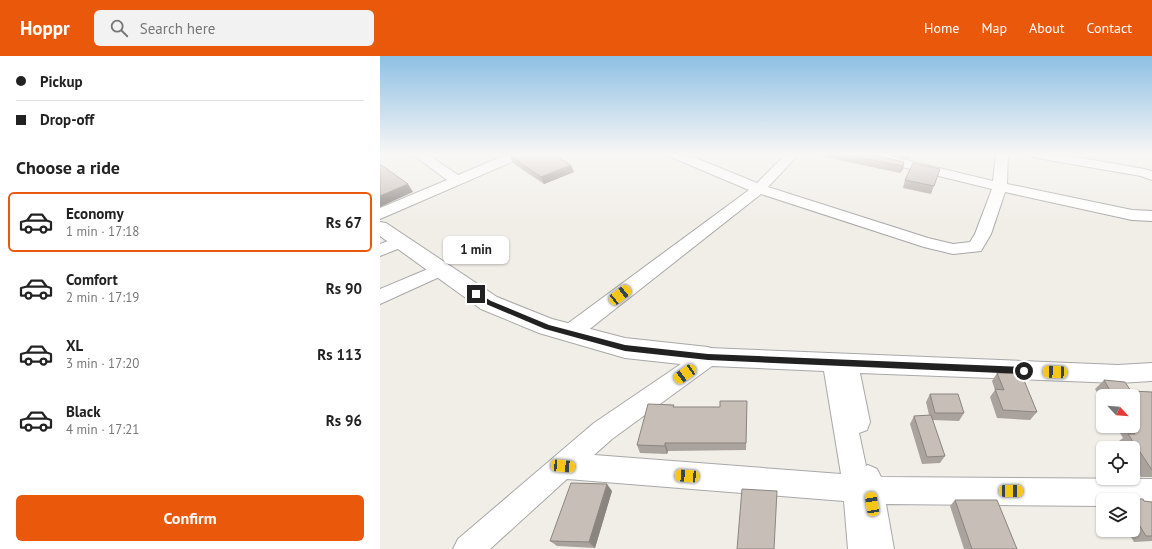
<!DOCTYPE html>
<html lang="en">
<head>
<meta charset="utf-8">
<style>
  :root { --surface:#fff; --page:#f2f2f2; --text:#222; --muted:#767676; --line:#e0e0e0; --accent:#ea580c }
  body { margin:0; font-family:"PT Sans",sans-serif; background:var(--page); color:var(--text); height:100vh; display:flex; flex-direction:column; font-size:15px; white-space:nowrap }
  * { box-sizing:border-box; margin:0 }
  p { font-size:13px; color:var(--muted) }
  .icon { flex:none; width:22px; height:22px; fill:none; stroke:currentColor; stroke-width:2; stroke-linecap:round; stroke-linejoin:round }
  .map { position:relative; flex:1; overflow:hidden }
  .sheet { display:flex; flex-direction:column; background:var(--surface); width:380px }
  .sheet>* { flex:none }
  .banner { display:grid; align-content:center; height:88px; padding:0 16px; background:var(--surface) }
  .needle { width:26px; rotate:116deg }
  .controls { position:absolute; left:716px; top:333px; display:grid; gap:8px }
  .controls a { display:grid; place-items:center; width:44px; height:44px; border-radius:6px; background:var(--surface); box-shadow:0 1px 3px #0004; font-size:20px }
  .end { position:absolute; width:18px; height:18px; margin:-9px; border:5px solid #212121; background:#fff; box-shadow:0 0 0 2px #fff }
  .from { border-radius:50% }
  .bubble { position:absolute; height:28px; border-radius:6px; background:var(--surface); box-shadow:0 1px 3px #0004; font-size:13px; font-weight:700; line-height:28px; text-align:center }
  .car { position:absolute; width:12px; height:24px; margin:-12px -6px; border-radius:5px; box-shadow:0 0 3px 1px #0007; background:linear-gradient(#f5c518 24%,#345 0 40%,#f5c518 0 76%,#345 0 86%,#f5c518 0) }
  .banner b { display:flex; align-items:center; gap:14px; height:38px; font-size:15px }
  .banner b+b { border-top:1px solid var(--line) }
  .banner i { width:10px; height:10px; background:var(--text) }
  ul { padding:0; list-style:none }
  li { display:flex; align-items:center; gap:12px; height:60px; margin:0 8px 6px; padding:0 8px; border:2px solid transparent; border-radius:6px }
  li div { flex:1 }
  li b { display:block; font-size:15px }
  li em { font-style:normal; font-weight:700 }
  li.current { border-color:var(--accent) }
  li>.icon { width:36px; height:36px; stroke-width:1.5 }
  h2 { padding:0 16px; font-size:18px; line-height:48px }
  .action { display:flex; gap:8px; margin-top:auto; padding:8px 16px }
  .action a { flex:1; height:46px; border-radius:6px; background:var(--accent); color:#fff; font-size:16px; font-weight:700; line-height:46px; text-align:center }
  header { display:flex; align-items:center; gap:24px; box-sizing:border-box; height:56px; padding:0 20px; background:var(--accent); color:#fff }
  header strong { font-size:19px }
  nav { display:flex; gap:22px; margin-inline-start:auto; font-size:14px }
  .search { width:280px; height:36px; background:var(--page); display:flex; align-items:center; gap:10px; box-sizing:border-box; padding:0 14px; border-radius:6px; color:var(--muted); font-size:15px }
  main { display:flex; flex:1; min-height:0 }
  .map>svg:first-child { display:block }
</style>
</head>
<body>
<header>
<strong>Hoppr</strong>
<div class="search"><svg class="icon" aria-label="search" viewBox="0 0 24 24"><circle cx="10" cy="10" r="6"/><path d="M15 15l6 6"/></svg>Search here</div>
<nav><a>Home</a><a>Map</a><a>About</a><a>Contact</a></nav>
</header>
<main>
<section class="sheet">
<div class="banner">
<b><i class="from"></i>Pickup</b>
<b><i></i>Drop-off</b>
</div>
<h2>Choose a ride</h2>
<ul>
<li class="current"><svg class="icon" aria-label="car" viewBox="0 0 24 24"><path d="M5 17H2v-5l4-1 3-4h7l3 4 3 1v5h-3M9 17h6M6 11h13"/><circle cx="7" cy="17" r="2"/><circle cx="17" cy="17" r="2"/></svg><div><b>Economy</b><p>1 min · 17:18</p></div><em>Rs 67</em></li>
<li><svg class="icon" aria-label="car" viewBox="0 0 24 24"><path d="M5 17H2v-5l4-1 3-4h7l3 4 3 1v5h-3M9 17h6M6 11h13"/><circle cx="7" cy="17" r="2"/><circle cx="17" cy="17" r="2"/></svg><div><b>Comfort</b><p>2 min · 17:19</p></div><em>Rs 90</em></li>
<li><svg class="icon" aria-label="car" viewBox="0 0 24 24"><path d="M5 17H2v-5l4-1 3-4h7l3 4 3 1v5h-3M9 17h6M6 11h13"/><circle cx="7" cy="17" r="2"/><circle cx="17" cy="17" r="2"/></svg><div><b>XL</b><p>3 min · 17:20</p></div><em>Rs 113</em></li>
<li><svg class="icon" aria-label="car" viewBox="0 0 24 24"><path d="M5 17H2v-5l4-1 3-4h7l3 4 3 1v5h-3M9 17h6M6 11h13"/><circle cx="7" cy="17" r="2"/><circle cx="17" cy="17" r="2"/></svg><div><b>Black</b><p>4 min · 17:21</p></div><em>Rs 96</em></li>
</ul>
<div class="action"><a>Confirm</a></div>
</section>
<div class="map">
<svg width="772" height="493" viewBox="0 0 772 493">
  <rect width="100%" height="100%" fill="#f1eee8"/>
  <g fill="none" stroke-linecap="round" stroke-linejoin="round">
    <defs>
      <path id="minor" d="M 32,98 L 47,98 L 78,119 L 128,98 L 145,98 L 143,101 L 0,163 L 0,152 L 67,124 Z
        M 289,98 L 306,98 L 377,127 L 406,98 L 419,98 L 388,131 L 548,182 L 573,188 L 590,186 L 595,178 L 612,133 L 481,101 L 479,98 L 501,98 L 613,125 L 616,98 L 628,98 L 627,128 L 752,154 L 772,155 L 772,165 L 752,164 L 625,136 L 611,178 L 601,195 L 573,198 L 544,191 L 381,138 L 197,283 L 190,285 L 183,283 L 180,277 L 183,271 L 369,134 L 291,101 Z
        M 651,98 L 679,98 L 764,113 L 772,115 L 772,124 L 761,120 L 657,102 L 653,101 Z
        M 19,181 L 25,182 L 27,186 L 25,190 L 0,200 L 0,188 Z
        M 60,208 L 66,210 L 69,214 L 66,218 L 0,248 L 0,233 Z
        M 328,292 L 738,309 L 772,307 L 772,325 L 738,327 L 480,317 L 490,366 L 487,374 L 479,377 L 486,410 L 488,409 L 497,413 L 501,421 L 772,423 L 772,451 L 753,450 L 753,444 L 723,444 L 723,450 L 506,448 L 514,493 L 468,493 L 464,445 L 187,423 L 110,493 L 73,493 L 78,483 L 214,367 L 320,295 ZM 332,310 L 444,315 L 461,418 L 214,399 L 232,383 Z"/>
      <path id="tertiary" d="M 0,166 L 6,167 L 117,241 L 172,263 L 245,282 L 328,291 L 337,294 L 340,301 L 337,308 L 328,311 L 245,302 L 159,277 L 101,253 L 0,180 Z"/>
    </defs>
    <use href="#minor" stroke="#a8a8a8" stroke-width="2"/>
    <use href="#tertiary" stroke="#a8a8a8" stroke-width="2"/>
    <use href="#minor" fill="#fff" fill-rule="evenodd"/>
    <use href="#tertiary" fill="#fff" fill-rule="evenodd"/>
  </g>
  <path fill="#aaa39d" d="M 435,98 L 489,98 L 524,106 L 523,113 L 520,117 L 435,99 Z
    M 508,98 L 531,98 L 528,103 Z
    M 130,100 L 194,116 L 164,128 L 133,107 Z
    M 560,113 L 551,138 L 523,132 L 525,124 Z
    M 617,317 L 657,356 L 650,364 L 617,362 L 610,341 L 615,334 L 612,325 Z
    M 724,324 L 751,335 L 772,336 L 772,421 L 761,421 L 753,409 L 753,392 L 743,392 L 739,385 L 743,382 L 736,370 L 753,370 L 753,340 L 723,340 L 723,346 L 715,333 Z
    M 550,338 L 584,357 L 579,365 L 552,364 L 565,400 L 560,407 L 542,408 L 530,368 L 534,360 L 549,359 L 546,346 Z
    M 367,345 L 367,352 L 366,394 L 288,395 L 287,398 L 260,397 L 257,389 L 294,349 L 294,351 L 340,351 Z
    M 232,435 L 215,492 L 177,490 L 170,485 Z
    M 744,443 L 763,443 L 764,445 L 772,446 L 772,485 L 754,486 L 747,474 L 753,474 L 753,444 L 743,444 Z
    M 575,444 L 637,493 L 584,493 L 570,450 Z"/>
  <path fill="#8b8580" d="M 524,106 L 523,113 L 520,117 L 522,110 Z
    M 191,109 L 194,116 L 164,128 L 161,121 Z
    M 28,128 L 33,136 L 0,151 L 0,140 Z
    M 285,387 L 288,395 L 287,398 L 285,390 Z
    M 227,428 L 232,435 L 215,492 L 209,486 Z"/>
  <path fill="#c6beb7" stroke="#8b8580" d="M 135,98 L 167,98 L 169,99 L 171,98 L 191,109 L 161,121 L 130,100 Z
    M 462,98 L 489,98 L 524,106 L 522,110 Z
    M 533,107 L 560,113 L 554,130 L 525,124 Z
    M 0,108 L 28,128 L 0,140 Z
    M 617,317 L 641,317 L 657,356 L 623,354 L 615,333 L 624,334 Z
    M 724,324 L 745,326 L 751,335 L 772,336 L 772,414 L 748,378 L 755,378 L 750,370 L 753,370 L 753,340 L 733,340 Z
    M 550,338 L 578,338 L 584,357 L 555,357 Z
    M 340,345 L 367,345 L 366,387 L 285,387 L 285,390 L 257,389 L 268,348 L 294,349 L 293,351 L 340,351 Z
    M 551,359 L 565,400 L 547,401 L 534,360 Z
    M 191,427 L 227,428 L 209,486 L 170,485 Z
    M 362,433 L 397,435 L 394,493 L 357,493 Z
    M 744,443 L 763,443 L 764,445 L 772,446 L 772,480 L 766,480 L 753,459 L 753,444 L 744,444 Z
    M 575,444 L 617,444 L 637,493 L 592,493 Z"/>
  <linearGradient id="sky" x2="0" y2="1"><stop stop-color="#8ec0e4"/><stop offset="0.59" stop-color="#f9f7f5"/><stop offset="1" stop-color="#f9f7f5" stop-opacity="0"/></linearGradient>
  <rect width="772" height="167" fill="url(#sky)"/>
  <path fill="#212121" d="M 96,236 L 111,245 L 169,269 L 245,289 L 328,298 L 644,311 L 648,315 L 644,318 L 328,304 L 245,295 L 165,273 L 106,248 L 94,240 L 93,238 Z"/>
</svg>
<div class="controls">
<a><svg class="needle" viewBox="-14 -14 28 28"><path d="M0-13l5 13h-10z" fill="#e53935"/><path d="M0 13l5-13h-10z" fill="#767676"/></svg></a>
<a><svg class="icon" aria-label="locate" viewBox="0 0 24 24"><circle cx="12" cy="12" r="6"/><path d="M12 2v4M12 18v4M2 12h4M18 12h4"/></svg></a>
<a><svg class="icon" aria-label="layers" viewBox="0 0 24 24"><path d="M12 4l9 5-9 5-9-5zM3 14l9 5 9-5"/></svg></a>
</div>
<i class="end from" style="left:644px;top:315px"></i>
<i class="end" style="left:96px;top:238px"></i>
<div class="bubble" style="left:63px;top:180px;width:66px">1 min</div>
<i class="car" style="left:240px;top:239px;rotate:52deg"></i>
<i class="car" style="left:675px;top:316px;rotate:272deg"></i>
<i class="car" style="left:305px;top:318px;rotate:235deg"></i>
<i class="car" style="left:183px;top:410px;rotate:95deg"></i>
<i class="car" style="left:307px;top:420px;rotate:274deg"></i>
<i class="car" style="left:631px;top:435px;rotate:91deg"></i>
<i class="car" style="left:492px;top:448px;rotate:351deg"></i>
</div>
</main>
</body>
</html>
